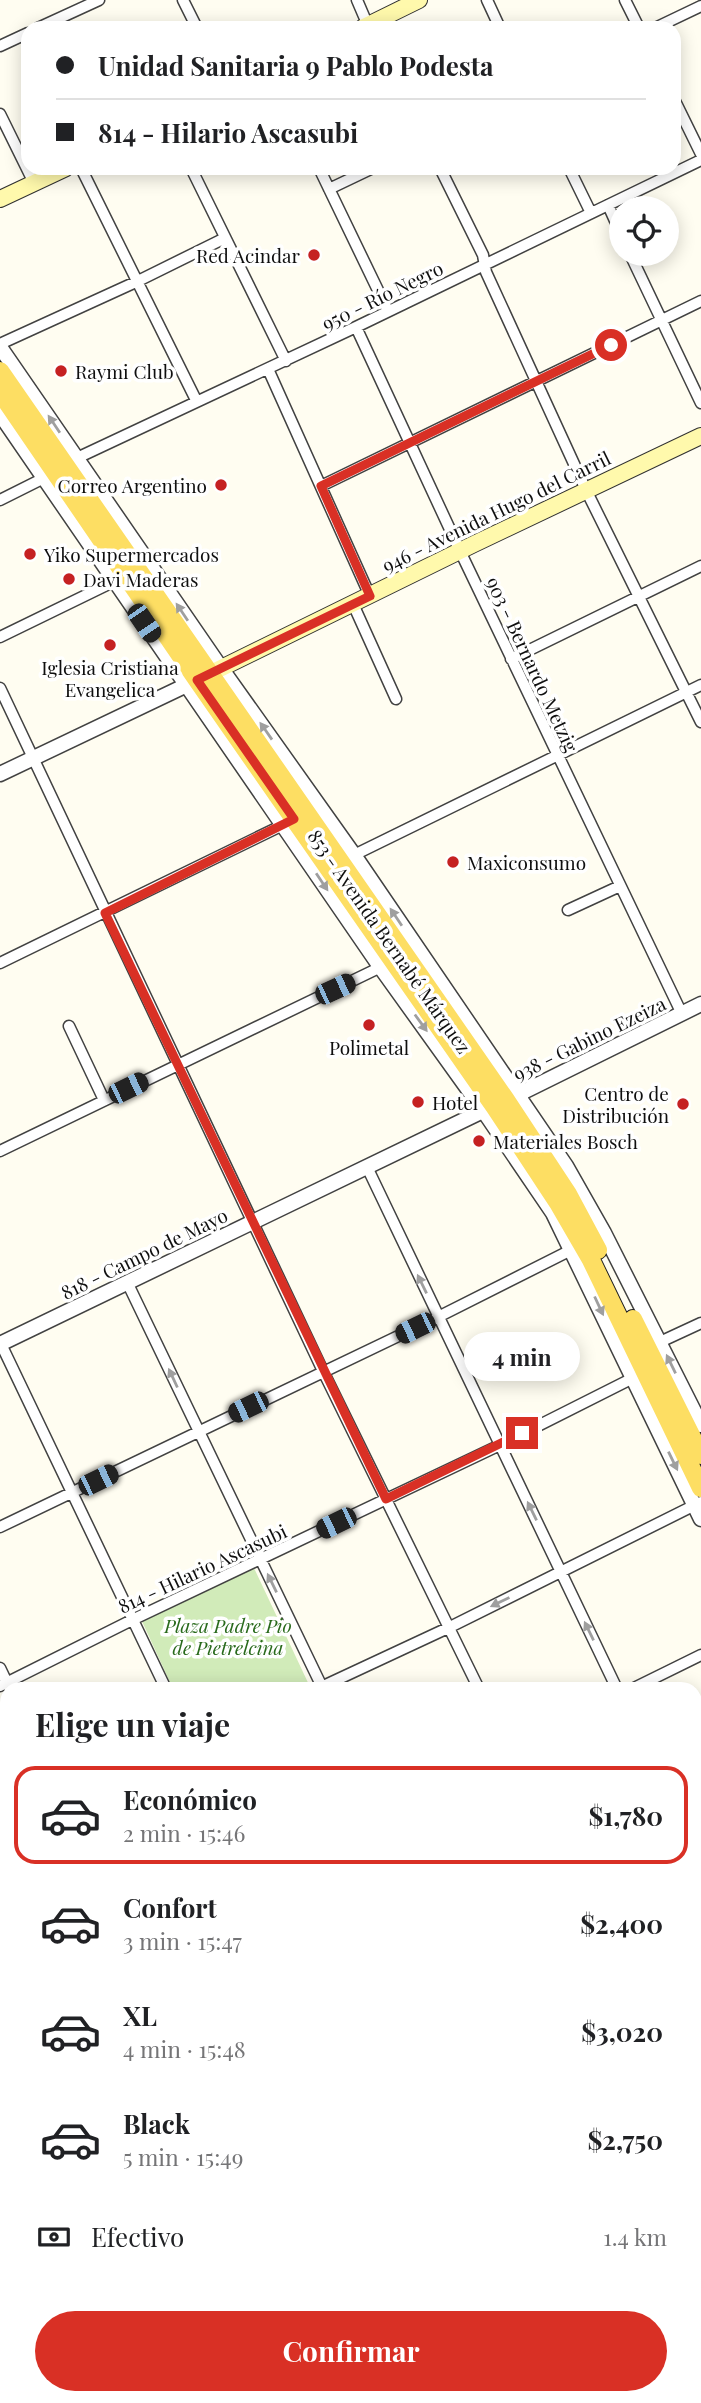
<!DOCTYPE html>
<html lang="es">
<head>
<meta charset="utf-8">
<style>
  :root { --surface:#fff; --page:#f2f2f2; --text:#202124; --muted:#757577; --line:#e0e0e0; --accent:#d93025 }
  body { margin:0; font-family:"Playfair Display",serif; background:var(--page); color:var(--text); height:100vh; display:flex; flex-direction:column; font-size:26px; white-space:nowrap }
  * { box-sizing:border-box; margin:0 }
  p { font-size:23px; color:var(--muted) }
  .icon { flex:none; width:38px; height:38px; fill:none; stroke:currentColor; stroke-width:2; stroke-linecap:round; stroke-linejoin:round }
  .map { position:relative; flex:1; overflow:hidden }
  .sheet { position:absolute; left:0px; top:1682px; width:702px; height:723px; display:flex; flex-direction:column; background:var(--surface); border-radius:21px 21px 0 0; box-shadow:0 4px 18px #0003 }
  .sheet>* { flex:none }
  .hud { position:absolute; left:21px; top:21px; width:660px; height:154px; border-radius:21px; box-shadow:0 4px 18px #0003; display:grid; align-content:center; height:154px; padding:0 35px; background:var(--surface) }
  .buttons { position:absolute; left:609px; top:196px; display:grid; gap:14px }
  .buttons a { display:grid; place-items:center; width:70px; height:70px; border-radius:50%; background:var(--surface); box-shadow:0 4px 18px #0003; font-size:35px }
  .end { position:absolute; width:32px; height:32px; margin:-16px; border:9px solid #d93025; background:#fff; box-shadow:0 0 0 4px #fff }
  .from { border-radius:50% }
  .bubble { position:absolute; height:49px; border-radius:24px; background:var(--surface); box-shadow:0 4px 18px #0003; font-size:23px; font-weight:700; line-height:49px; text-align:center }
  .car { position:absolute; width:21px; height:42px; margin:-21px -10px; border-radius:9px; box-shadow:0 0 5px 2px #0007; background:linear-gradient(#222 24%,#8ab4d8 0 40%,#222 0 76%,#8ab4d8 0 86%,#222 0) }
  .hud b { display:flex; align-items:center; gap:24px; height:66px; font-size:26px }
  .hud b+b { border-top:2px solid var(--line) }
  .hud i { width:18px; height:18px; background:var(--text) }
  ul { padding:0; list-style:none }
  li { display:flex; align-items:center; gap:21px; height:98px; margin:0 14px 10px; padding:0 21px; border:4px solid transparent; border-radius:21px }
  li div { flex:1 }
  li b { display:block; font-size:26px }
  li em { font-style:normal; font-weight:700 }
  li.active { border-color:var(--accent) }
  li>.icon { width:63px; height:63px; stroke-width:1.5 }
  h2 { padding:0 35px; font-size:32px; line-height:84px }
  .pay { display:flex; align-items:center; gap:18px; height:77px; padding:0 35px; font-size:26px }
  .pay p { margin-inline-start:auto }
  .primary-button { display:flex; gap:14px; margin-top:auto; padding:14px 35px }
  .primary-button a { flex:1; height:80px; border-radius:42px; background:var(--accent); color:#fff; font-size:28px; font-weight:700; line-height:80px; text-align:center }
  .map>svg:first-child { display:block }
</style>
</head>
<body>
<div class="map">
<svg width="701" height="2403" viewBox="0 0 701 2403">
  <rect width="100%" height="100%" fill="#fffdf1"/>
  <path fill="#d1ebb9" d="M 253,1566 L 311,1689 L 173,1689 L 141,1619 Z
    M 196,2398 L 376,2398 L 378,2403 L 184,2403 Z"/>
  <path fill="#e3f2cb" d="M 701,2337 L 701,2403 L 558,2403 L 570,2398 L 695,2398 L 695,2340 Z"/>
  <g fill="none" stroke-linecap="round" stroke-linejoin="round">
    <defs>
      <path id="minor" d="M 183,0 L 197,28
        M 357,0 L 369,28
        M 487,0 L 500,28
        M 625,0 L 639,28
        M 38,28 L 99,0
        M 655,28 L 701,6
        M 0,46 L 28,33
        M 674,99 L 701,154
        M 0,114 L 34,183
        M 81,168 L 196,400
        M 191,168 L 286,361
        M 319,168 L 388,311
        M 440,168 L 483,255 L 486,272 L 586,490 L 701,722
        M 569,168 L 591,213
        M 329,189 L 373,168
        M 608,205 L 621,234
        M 630,254 L 701,403
        M 356,327 L 460,551 L 682,1014
        M 0,344 L 138,281 L 225,238
        M 268,369 L 370,596
        M 77,458 L 356,327 L 701,160
        M 321,486 L 701,301
        M 0,500 L 50,475
        M 353,604 L 396,699
        M 0,637 L 115,581
        M 511,659 L 701,566
        M 0,688 L 323,1371 L 479,1689
        M 354,855 L 701,685
        M 568,910 L 620,886
        M 0,963 L 287,823
        M 69,1026 L 104,1100
        M 0,1151 L 385,965
        M 367,1167 L 617,1689
        M 127,1282 L 323,1689
        M 0,1342 L 166,1689
        M 660,1342 L 701,1323
        M 0,1527 L 438,1317 L 577,1247
        M 0,1668 L 9,1687
        M 0,1686 L 132,1620 L 500,1445 L 639,1375
        M 317,1689 L 450,1627 L 701,1502
        M 632,1689 L 701,1655
        M 0,1843 L 7,1840
        M 695,1975 L 701,1989
        M 0,1992 L 7,1988
        M 0,1998 L 7,2013
        M 695,2104 L 701,2101
        M 0,2166 L 7,2163
        M 695,2214 L 701,2211
        M 0,2324 L 7,2320
        M 0,2341 L 7,2357
        M 25,2398 L 28,2403
        M 386,2398 L 389,2403
        M 494,2398 L 497,2403
        M 163,2403 L 175,2398"/>
      <path id="tertiary" d="M 0,347 L 221,668 L 354,855 L 566,1166 L 604,1233 L 701,1425
        M 0,414 L 381,968 L 483,1110 L 553,1213 L 701,1519
        M 0,774 L 193,682
        M 509,1099 L 701,1004
        M 0,1344 L 491,1107"/>
      <path id="secondary" d="M 362,28 L 419,0
        M 0,199 L 66,168
        M 199,679 L 474,544 L 701,436
        M 695,2325 L 701,2322
        M 520,2403 L 532,2398"/>
      <path id="primary" d="M 0,371 L 506,1100 L 568,1194 L 598,1250
        M 0,392 L 197,680 L 494,1106 L 558,1203 L 591,1260 L 701,1488
        M 633,1319 L 701,1455"/>
    </defs>
    <use href="#minor" stroke="#424242" stroke-width="13"/>
    <use href="#tertiary" stroke="#424242" stroke-width="17"/>
    <use href="#secondary" stroke="#313131" stroke-width="18"/>
    <use href="#primary" stroke="#202020" stroke-width="20"/>
    <use href="#minor" stroke="#fff" stroke-width="10"/>
    <use href="#tertiary" stroke="#fff" stroke-width="14"/>
    <use href="#secondary" stroke="#fff9ac" stroke-width="16"/>
    <use href="#primary" stroke="#fdde63" stroke-width="18"/>
  </g>
  <defs><path id="oneway-solid" d="M-6-.8H1V-3.2L6.5 0L1 3.2V.8H-6Z" transform="scale(1.75)"/></defs>
  <g fill="#9f9f9f">
    <use href="#oneway-solid" transform="translate(54 424) rotate(-124)"/>
    <use href="#oneway-solid" transform="translate(182 612) rotate(-124)"/>
    <use href="#oneway-solid" transform="translate(266 731) rotate(-125)"/>
    <use href="#oneway-solid" transform="translate(322 882) rotate(56)"/>
    <use href="#oneway-solid" transform="translate(396 917) rotate(-124)"/>
    <use href="#oneway-solid" transform="translate(421 1023) rotate(54)"/>
    <use href="#oneway-solid" transform="translate(422 1284) rotate(-116)"/>
    <use href="#oneway-solid" transform="translate(599 1306) rotate(65)"/>
    <use href="#oneway-solid" transform="translate(671 1364) rotate(-116)"/>
    <use href="#oneway-solid" transform="translate(173 1378) rotate(-115)"/>
    <use href="#oneway-solid" transform="translate(673 1461) rotate(64)"/>
    <use href="#oneway-solid" transform="translate(532 1511) rotate(-116)"/>
    <use href="#oneway-solid" transform="translate(272 1583) rotate(-116)"/>
    <use href="#oneway-solid" transform="translate(500 1602) rotate(154)"/>
    <use href="#oneway-solid" transform="translate(589 1631) rotate(-116)"/>
  </g>
  <g fill="none" stroke-linecap="round" stroke-linejoin="round">
    <path stroke="#d93025" stroke-width="9" d="M 522,1433 L 386,1499 L 105,913 L 294,819 L 197,680 L 370,596 L 321,486 L 611,345"/>
  </g>
  <g fill="#c52122" stroke="#fff" stroke-width="2.5">
    <circle cx="314" cy="255" r="7"/>
    <circle cx="61" cy="371" r="7"/>
    <circle cx="221" cy="485" r="7"/>
    <circle cx="30" cy="554" r="7"/>
    <circle cx="69" cy="579" r="7"/>
    <circle cx="110" cy="645" r="7"/>
    <circle cx="453" cy="862" r="7"/>
    <circle cx="369" cy="1025" r="7"/>
    <circle cx="418" cy="1102" r="7"/>
    <circle cx="683" cy="1104" r="7"/>
    <circle cx="479" cy="1141" r="7"/>
  </g>
  <g text-anchor="middle" dominant-baseline="central" stroke-width="7" stroke-linejoin="round" paint-order="stroke">
    <g font-size="19" fill="#0f0f0f" stroke="#fff" text-anchor="start">
      <text x="300" y="255" text-anchor="end">Red Acindar</text>
      <text x="75" y="371">Raymi Club</text>
      <text x="207" y="485" text-anchor="end">Correo Argentino</text>
      <text x="44" y="554">Yiko Supermercados</text>
      <text x="83" y="579">Davi Maderas</text>
      <text x="110" y="667" text-anchor="middle">Iglesia Cristiana<tspan x="110" dy="22">Evangelica</tspan></text>
      <text x="467" y="862">Maxiconsumo</text>
      <text x="369" y="1047" text-anchor="middle">Polimetal</text>
      <text x="669" y="1093" text-anchor="end">Centro de<tspan x="669" dy="22">Distribución</tspan></text>
      <text x="432" y="1102">Hotel</text>
      <text x="493" y="1141">Materiales Bosch</text>
    </g>
    <g font-size="19" fill="#0f0f0f" stroke="#fff">
      <text transform="translate(382 295) rotate(-26)">950 - Río Negro</text>
      <text transform="translate(496 511) rotate(-26)">946 - Avenida Hugo del Carril</text>
      <text transform="translate(533 664) rotate(65)">903 - Bernardo Metzig</text>
      <text transform="translate(390 941) rotate(55)">853 - Avenida Bernabé Márquez</text>
      <text transform="translate(589 1038) rotate(-26)">938 - Gabino Ezeiza</text>
      <text transform="translate(144 1253) rotate(-26)">818 - Campo de Mayo</text>
      <text transform="translate(202 1568) rotate(-25)">814 - Hilario Ascasubi</text>
    </g>
    <g font-size="19" font-style="italic" fill="#296a1c" stroke="#fff">
      <text x="228" y="1625">Plaza Padre Pio<tspan x="228" dy="22">de Pietrelcina</tspan></text>
    </g>
  </g>
</svg>
<div class="buttons">
<a><svg class="icon" aria-label="locate" viewBox="0 0 24 24"><circle cx="12" cy="12" r="6"/><path d="M12 2v4M12 18v4M2 12h4M18 12h4"/></svg></a>
</div>
<i class="end from" style="left:611px;top:345px"></i>
<i class="end" style="left:522px;top:1433px"></i>
<div class="bubble" style="left:464px;top:1332px;width:116px">4 min</div>
<i class="car" style="left:144px;top:623px;rotate:146deg"></i>
<i class="car" style="left:335px;top:989px;rotate:65deg"></i>
<i class="car" style="left:128px;top:1088px;rotate:64deg"></i>
<i class="car" style="left:415px;top:1328px;rotate:244deg"></i>
<i class="car" style="left:248px;top:1407px;rotate:244deg"></i>
<i class="car" style="left:98px;top:1480px;rotate:64deg"></i>
<i class="car" style="left:336px;top:1523px;rotate:244deg"></i>
<div class="hud">
<b><i class="from"></i>Unidad Sanitaria 9 Pablo Podesta</b>
<b><i></i>814 - Hilario Ascasubi</b>
</div>
<section class="sheet">
<h2>Elige un viaje</h2>
<ul>
<li class="active"><svg class="icon" aria-label="car" viewBox="0 0 24 24"><path d="M5 17H2v-5l4-1 3-4h7l3 4 3 1v5h-3M9 17h6M6 11h13"/><circle cx="7" cy="17" r="2"/><circle cx="17" cy="17" r="2"/></svg><div><b>Económico</b><p>2 min · 15:46</p></div><em>$1,780</em></li>
<li><svg class="icon" aria-label="car" viewBox="0 0 24 24"><path d="M5 17H2v-5l4-1 3-4h7l3 4 3 1v5h-3M9 17h6M6 11h13"/><circle cx="7" cy="17" r="2"/><circle cx="17" cy="17" r="2"/></svg><div><b>Confort</b><p>3 min · 15:47</p></div><em>$2,400</em></li>
<li><svg class="icon" aria-label="car" viewBox="0 0 24 24"><path d="M5 17H2v-5l4-1 3-4h7l3 4 3 1v5h-3M9 17h6M6 11h13"/><circle cx="7" cy="17" r="2"/><circle cx="17" cy="17" r="2"/></svg><div><b>XL</b><p>4 min · 15:48</p></div><em>$3,020</em></li>
<li><svg class="icon" aria-label="car" viewBox="0 0 24 24"><path d="M5 17H2v-5l4-1 3-4h7l3 4 3 1v5h-3M9 17h6M6 11h13"/><circle cx="7" cy="17" r="2"/><circle cx="17" cy="17" r="2"/></svg><div><b>Black</b><p>5 min · 15:49</p></div><em>$2,750</em></li>
</ul>
<div class="pay"><svg class="icon" aria-label="cash" viewBox="0 0 24 24"><path d="M3 7h18v10H3z"/><circle cx="12" cy="12" r="2"/></svg>Efectivo<p>1.4 km</p></div>
<div class="primary-button"><a>Confirmar</a></div>
</section>
</div>
</body>
</html>
